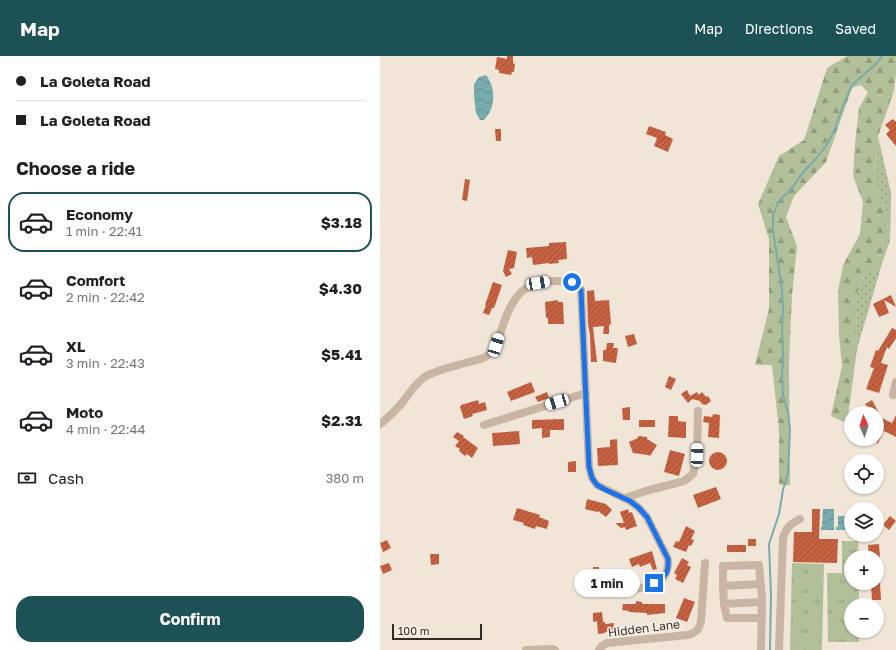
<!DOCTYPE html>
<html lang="en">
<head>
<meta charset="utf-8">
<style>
  :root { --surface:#fff; --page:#f2f2f2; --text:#202124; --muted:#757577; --line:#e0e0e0; --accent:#1c5155 }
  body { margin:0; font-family:"Golos Text",sans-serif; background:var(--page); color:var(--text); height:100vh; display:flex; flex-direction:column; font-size:15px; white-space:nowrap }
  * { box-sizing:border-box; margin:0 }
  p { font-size:13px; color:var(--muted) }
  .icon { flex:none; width:22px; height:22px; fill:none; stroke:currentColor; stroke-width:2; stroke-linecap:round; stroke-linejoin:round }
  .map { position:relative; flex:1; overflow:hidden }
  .sheet { display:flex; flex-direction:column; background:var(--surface); width:380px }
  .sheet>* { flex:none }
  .banner { display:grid; align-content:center; height:88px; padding:0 16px; background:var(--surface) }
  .needle { width:26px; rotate:357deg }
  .fabs { position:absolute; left:464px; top:350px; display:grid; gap:8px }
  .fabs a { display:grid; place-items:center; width:40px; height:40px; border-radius:50%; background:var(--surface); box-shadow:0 1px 3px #0004; font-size:20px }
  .scale { position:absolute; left:12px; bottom:10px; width:90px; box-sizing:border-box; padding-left:4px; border:2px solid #342a26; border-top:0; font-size:11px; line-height:14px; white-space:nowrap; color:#342a26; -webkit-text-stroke:3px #f9efe4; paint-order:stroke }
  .end { position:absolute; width:18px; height:18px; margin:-9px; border:5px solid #1a73e8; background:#fff; box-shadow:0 0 0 2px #fff }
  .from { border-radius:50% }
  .bubble { position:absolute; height:28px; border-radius:14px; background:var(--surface); box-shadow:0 1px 3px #0004; font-size:13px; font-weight:700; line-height:28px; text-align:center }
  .car { position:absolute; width:12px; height:24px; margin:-12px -6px; border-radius:5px; box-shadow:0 0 3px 1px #0007; background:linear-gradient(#fff 24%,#345 0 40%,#fff 0 76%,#345 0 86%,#fff 0) }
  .banner b { display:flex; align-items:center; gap:14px; height:38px; font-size:15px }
  .banner b+b { border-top:1px solid var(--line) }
  .banner i { width:10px; height:10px; background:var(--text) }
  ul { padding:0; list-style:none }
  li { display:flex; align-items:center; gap:12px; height:60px; margin:0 8px 6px; padding:0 8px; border:2px solid transparent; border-radius:16px }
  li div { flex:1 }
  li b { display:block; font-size:15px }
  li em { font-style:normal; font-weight:700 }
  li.selected { border-color:var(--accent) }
  li>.icon { width:36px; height:36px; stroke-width:1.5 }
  h2 { padding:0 16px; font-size:18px; line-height:48px }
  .pay { display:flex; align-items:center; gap:10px; height:44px; padding:0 16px; font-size:15px }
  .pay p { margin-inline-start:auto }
  .action { display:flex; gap:8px; margin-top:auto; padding:8px 16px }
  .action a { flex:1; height:46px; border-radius:16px; background:var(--accent); color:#fff; font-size:16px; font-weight:700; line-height:46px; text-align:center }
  header { display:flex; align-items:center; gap:24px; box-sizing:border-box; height:56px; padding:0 20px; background:var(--accent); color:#fff }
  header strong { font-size:19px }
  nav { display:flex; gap:22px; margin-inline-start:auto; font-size:14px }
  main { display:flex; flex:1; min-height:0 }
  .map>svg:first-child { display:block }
</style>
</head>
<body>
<header>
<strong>Map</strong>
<nav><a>Map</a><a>Directions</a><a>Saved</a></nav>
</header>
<main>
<section class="sheet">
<div class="banner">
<b><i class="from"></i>La Goleta Road</b>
<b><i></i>La Goleta Road</b>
</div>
<h2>Choose a ride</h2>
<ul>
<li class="selected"><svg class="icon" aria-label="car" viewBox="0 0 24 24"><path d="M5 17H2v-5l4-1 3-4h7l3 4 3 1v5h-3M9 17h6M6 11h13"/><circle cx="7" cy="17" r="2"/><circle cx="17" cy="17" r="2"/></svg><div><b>Economy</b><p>1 min · 22:41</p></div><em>$3.18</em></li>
<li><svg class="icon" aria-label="car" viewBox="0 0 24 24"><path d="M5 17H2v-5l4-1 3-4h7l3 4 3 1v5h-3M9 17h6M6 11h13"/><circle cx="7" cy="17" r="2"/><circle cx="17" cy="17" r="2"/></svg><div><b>Comfort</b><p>2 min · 22:42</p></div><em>$4.30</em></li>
<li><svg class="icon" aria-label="car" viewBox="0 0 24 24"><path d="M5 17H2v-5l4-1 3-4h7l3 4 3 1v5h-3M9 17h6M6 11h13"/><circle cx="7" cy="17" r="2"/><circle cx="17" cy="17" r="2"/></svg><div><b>XL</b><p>3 min · 22:43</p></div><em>$5.41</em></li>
<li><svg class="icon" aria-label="car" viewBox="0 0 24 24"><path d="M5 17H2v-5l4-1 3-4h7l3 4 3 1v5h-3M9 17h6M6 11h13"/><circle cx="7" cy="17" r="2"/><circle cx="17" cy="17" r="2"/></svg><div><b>Moto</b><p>4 min · 22:44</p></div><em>$2.31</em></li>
</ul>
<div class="pay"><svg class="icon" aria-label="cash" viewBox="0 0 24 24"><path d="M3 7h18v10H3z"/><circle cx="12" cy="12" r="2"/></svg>Cash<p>380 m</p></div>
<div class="action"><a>Confirm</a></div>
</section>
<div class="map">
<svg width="516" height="594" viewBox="0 0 516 594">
  <defs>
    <pattern id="grass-dots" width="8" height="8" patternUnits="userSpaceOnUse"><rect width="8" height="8" fill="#b2c099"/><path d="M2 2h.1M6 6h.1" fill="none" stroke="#929c7d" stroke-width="1.8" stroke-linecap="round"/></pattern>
    <pattern id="forest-firs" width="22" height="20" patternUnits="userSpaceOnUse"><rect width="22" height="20" fill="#b2c099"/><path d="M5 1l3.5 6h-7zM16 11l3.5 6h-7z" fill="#929c7d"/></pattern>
    <pattern id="park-tufts" width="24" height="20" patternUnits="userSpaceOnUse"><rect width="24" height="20" fill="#b2c099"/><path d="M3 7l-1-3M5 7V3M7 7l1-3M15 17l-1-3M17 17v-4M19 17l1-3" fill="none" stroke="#929c7d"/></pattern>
    <pattern id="water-waves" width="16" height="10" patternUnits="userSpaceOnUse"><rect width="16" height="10" fill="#77abae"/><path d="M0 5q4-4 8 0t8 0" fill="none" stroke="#628b8d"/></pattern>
    <pattern id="building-hatch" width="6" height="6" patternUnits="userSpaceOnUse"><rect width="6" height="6" fill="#c66241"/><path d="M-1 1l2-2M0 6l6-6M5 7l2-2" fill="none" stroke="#a25136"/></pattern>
  </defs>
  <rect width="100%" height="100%" fill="#f1e5d8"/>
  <path fill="url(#grass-dots)" d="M 498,80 L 511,137 L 510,184 L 503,147 L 494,130 Z
    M 501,211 L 477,293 L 476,240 L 485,218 Z"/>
  <path fill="url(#forest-firs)" d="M 467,0 L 516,0 L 516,18 L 514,35 L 498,80 L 494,130 L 503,147 L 510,184 L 501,211 L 485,218 L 476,240 L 477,293 L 468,360 L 464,366 L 451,360 L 462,310 L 459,279 L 458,235 L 463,209 L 480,178 L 483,146 L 473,120 L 475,88 L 479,52 L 488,36 L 481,29 L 472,32 L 446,106 L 414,140 L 406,161 L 417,190 L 412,239 L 409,307 L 410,429 L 399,429 L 399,374 L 392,309 L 375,309 L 389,253 L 389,183 L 378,148 L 399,100 L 424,84 L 447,12 Z"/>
  <path fill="url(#park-tufts)" d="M 462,485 L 478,485 L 479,501 L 471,501 L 471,527 L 479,527 L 479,549 L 471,549 L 471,575 L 479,575 L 479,586 L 448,586 L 447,517 L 462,517 Z
    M 412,507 L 444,508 L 442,594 L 410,594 Z"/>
  <path fill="#b2c099" d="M 430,512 L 440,512 L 440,533 L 430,533 Z
    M 414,513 L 424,514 L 424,535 L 414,535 Z
    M 449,522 L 459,522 L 459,544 L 449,544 Z
    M 466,525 L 471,525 L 471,527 L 475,527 L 475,547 L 465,547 Z
    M 413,546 L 423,546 L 423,568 L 413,568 Z
    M 429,546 L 439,547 L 439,568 L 429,568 Z
    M 449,558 L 459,558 L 458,580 L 448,579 Z
    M 465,558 L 471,558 L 471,575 L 475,575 L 475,580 L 465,579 Z
    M 413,579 L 422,579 L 422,594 L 412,594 Z
    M 428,581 L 438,582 L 438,594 L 428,594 Z"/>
  <path fill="url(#water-waves)" d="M 106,19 C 116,32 116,52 104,64 L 100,64 L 96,57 L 94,40 L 94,28 L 99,21 Z
    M 443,453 L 454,453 L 454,474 L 441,474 L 441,471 L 442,471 Z
    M 458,460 L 466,460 L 466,471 L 468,472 L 468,474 L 456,474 L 456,471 L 458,471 Z"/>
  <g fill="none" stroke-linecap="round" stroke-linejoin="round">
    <path stroke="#77abae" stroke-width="2" d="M 390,594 L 391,539 L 389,488 L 399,458 L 403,434 L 408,417 L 410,373 L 408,357 L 403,339 L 402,322 L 403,299 L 402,268 L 403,253 L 402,234 L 393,174 L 393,160 L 398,146 L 411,133 L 424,115 L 435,104 L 446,90 L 454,75 L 465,45 L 472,29 L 496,8 L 502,0"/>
  </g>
  <path fill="url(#building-hatch)" d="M 127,0 L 133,0 L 133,7 L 135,8 L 134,16 L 132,16 L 131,19 L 119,17 L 119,14 L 115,13 L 117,1 L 127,3 Z
    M 513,63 L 516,66 L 516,90 L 506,78 L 510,74 L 505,69 Z
    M 269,70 L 286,76 L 285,79 L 293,83 L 288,96 L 274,90 L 277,82 L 266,78 Z
    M 115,73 L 121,73 L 121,85 L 116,85 Z
    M 85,123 L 90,124 L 87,145 L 82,144 Z
    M 186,186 L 187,203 L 178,204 L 179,207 L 169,208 L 169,207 L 153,209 L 152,201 L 147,202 L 146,192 L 169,190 L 169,187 Z
    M 128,194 L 137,196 L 134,212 L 129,213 L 132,218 L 126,221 L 123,215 Z
    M 113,226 L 122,229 L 114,252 L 112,252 L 109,259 L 103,257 L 106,249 L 105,249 Z
    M 214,234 L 215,245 L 229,244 L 231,268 L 229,269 L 229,278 L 223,278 L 224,270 L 213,271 L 217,306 L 211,306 L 210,279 L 208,268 L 207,235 Z
    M 511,239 L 516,251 L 504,244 L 509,257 L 499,261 L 493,248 Z
    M 178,244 L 178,246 L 183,246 L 184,268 L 168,268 L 168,262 L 166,262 L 165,246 Z
    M 512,272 L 516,274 L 516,282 L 509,293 L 507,291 L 501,307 L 508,309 L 499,337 L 486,333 L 494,312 L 490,311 L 496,294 L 498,295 Z
    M 254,278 L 257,288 L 248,291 L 245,280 Z
    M 227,287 L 234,287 L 233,292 L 238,292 L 236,307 L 223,305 L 223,294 L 226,294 Z
    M 289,320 L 296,323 L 291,334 L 285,331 Z
    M 151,326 L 155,336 L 131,345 L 127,336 Z
    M 307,334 L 310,340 L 317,336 L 319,339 L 322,336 L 326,341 L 328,340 L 331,345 L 326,349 L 322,348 L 320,345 L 312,343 L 308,347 L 301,338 Z
    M 167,336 L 169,342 L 158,346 L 155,341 Z
    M 98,344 L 99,348 L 105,346 L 107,354 L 92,358 L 93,360 L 84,363 L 80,351 L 81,350 L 81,349 Z
    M 492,344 L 499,357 L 490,357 L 485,348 Z
    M 250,351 L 250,364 L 243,364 L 242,352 Z
    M 333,358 L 340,359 L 339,382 L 328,381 L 329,367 L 323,366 L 324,360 L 332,361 Z
    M 516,359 L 516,381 L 504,375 L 497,389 L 497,372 L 502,362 L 512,367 Z
    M 289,360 L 298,360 L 298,365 L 306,366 L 306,382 L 288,381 Z
    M 184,363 L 184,374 L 170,374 L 170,381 L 162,382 L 162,372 L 152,373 L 152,364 Z
    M 259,364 L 275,364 L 275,371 L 259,371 Z
    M 139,375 L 140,388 L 113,390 L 112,377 Z
    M 77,376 L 84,380 L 83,381 L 98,392 L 92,402 L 87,398 L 85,400 L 79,395 L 80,393 L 75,390 L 79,385 L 73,381 Z
    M 258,380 L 267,381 L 267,383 L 277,389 L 270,400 L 268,399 L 253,397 L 249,386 L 258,382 Z
    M 237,383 L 238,409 L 218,410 L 217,392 L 230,391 L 230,384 Z
    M 290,394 L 305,398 L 299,420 L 284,416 Z
    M329 405a9 9 0 1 1 18 0a9 9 0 1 1-18 0Z
    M 196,405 L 196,416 L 188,416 L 188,406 Z
    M 336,431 L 341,443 L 318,452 L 313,439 Z
    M 207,443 L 226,448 L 232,454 L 226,461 L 218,455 L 217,456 L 205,453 Z
    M 137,452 L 160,459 L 159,461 L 169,465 L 167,473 L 156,470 L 155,473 L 143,469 L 144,467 L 133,464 Z
    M 248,453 L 249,457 L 252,456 L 257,470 L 246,474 L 245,471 L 241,472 L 235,467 L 244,467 L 240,456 Z
    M 432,453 L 440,453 L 439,483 L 458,483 L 457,507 L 413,506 L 414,476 L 432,476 Z
    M 510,460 L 516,465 L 509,474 L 503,469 Z
    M 306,470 L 315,475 L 311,483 L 314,484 L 311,490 L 309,489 L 306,496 L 293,491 L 296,485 L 299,486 Z
    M 368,483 L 376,483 L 376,490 L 368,490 Z
    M 7,484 L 11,492 L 3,496 L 0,487 Z
    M 499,488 L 500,501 L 489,501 L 488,489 Z
    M 347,489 L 366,489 L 366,496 L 347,496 Z
    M 272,495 L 277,513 L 273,514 L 270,507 L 260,511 L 259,508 L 252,511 L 249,503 Z
    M 50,498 L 59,498 L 59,508 L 51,509 Z
    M 302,502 L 309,506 L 307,509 L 311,511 L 303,527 L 295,523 L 297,519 L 294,517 Z
    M 9,507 L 12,514 L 3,518 L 0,510 Z
    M 213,511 L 219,511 L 219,514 L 232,514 L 232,516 L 240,516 L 240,523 L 231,523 L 231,521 L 213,521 Z
    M 500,527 L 501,544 L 492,544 L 491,528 Z
    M 304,542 L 315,546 L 307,566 L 296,562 Z
    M 256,545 L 262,546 L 262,548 L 285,548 L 285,557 L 267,559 L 267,557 L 249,556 L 249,555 L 242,554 L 243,548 L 256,548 Z
    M 222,556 L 223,566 L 225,566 L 225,568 L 234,567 L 234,575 L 225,576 L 225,577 L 218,578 L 217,565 L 213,566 L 213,557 Z"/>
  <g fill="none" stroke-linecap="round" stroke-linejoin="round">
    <path stroke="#c9b5a4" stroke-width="8" d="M 513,339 L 516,326
      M 0,368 C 8,362 15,355 22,347 C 29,338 35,327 46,320 C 59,313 75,310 89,306 C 97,304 105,303 111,297 C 117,291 119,282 121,275 C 131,244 141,224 177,225 C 187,226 194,224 201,234 L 209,411 L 212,422 L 217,429 L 250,445 L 259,452 L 267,461 L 288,503 C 288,510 288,515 284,521 C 272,535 235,535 218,536
      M 104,369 L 206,337
      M 245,442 L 269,434 L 293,428 L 304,425 L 313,418 L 317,399 L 318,355
      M 380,528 L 343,530 L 343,510 L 379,509 L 382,542 L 381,594
      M 343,530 L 344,548 L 382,546
      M 344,548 L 347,562 L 382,562
      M 146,594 L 173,593 L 175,594
      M 219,594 L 222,590 L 227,587 L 308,579 C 317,576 319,574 321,565 L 325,507
      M 399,594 L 403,482 C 406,472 410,468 420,463"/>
  </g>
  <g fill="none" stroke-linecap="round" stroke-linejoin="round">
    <path stroke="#1a73e8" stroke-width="5" d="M 192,226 L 198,229 L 201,234 L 209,411 L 212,422 L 217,429 L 224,433 L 250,445 L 259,452 L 267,461 L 288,503 C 289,517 286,520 274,527"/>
  </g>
  <g text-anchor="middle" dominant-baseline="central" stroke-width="3.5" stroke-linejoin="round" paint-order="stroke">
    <g font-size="12" fill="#342a26" stroke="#f9efe4">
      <text transform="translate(264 572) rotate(-7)">Hidden Lane</text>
    </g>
  </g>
</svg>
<div class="fabs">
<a><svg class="needle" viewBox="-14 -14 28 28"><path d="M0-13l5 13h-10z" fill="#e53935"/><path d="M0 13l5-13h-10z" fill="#757577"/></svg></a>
<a><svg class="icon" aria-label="locate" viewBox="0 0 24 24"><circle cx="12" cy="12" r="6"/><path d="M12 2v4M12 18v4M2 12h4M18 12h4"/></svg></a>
<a><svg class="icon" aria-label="layers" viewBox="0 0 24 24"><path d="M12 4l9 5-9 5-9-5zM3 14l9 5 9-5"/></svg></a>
<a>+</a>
<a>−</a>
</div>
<div class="scale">100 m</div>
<i class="end from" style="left:192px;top:226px"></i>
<i class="end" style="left:274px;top:527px"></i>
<div class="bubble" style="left:194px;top:513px;width:66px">1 min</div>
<i class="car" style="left:158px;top:227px;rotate:81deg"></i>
<i class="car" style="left:116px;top:289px;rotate:17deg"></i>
<i class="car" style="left:177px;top:346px;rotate:253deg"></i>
<i class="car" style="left:317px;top:399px;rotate:2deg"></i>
</div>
</main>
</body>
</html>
